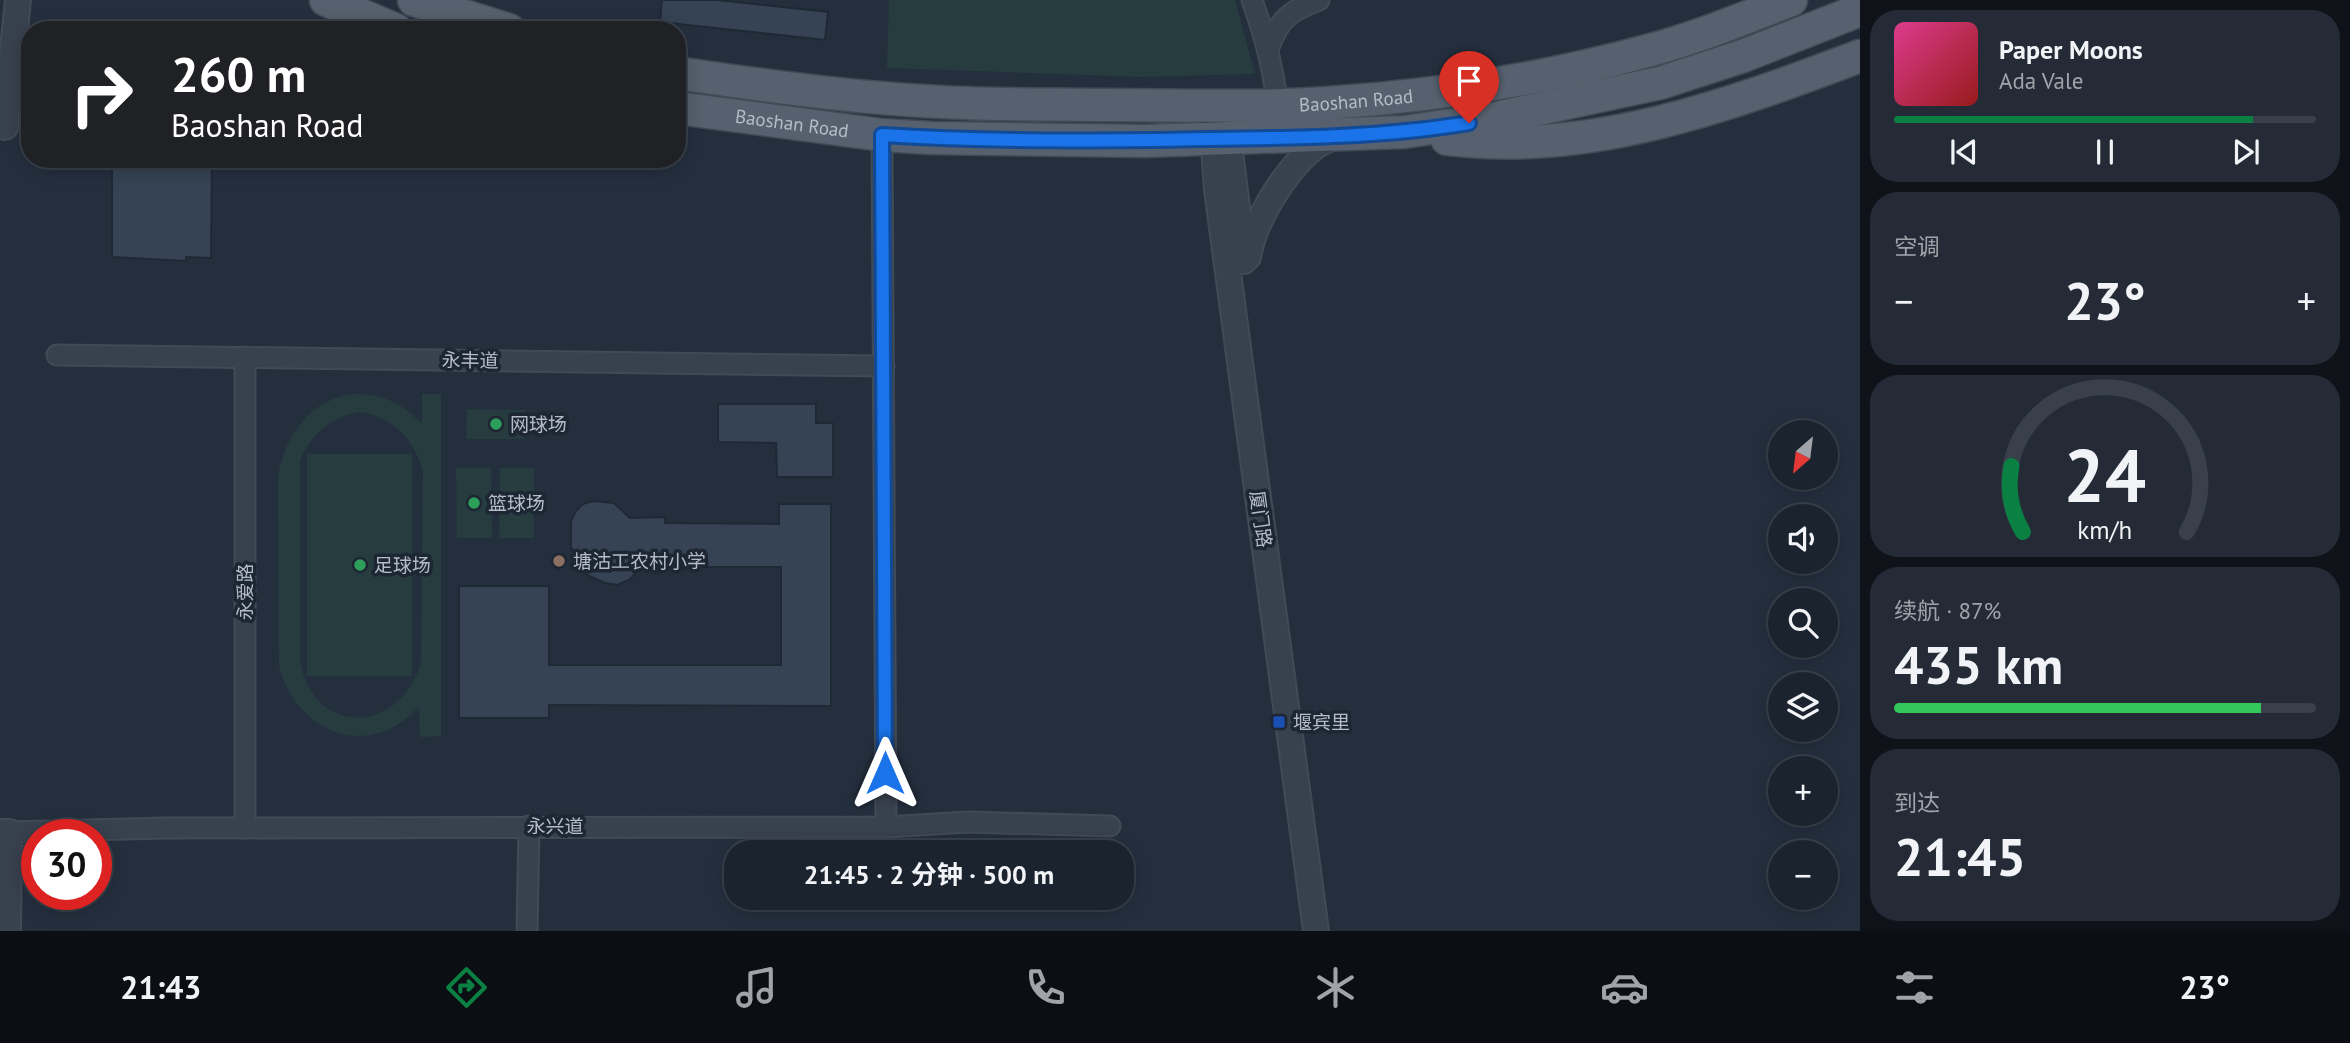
<!DOCTYPE html>
<html lang="zh">
<head>
<meta charset="utf-8">
<style>
  body { margin:0; font-family:"PT Sans","Noto Sans SC",sans-serif; background:#242b36; color:#f1f3f6; height:100vh; display:flex; flex-direction:column; font-size:26px; white-space:nowrap }
  * { box-sizing:border-box; margin:0 }
  p { font-size:23px; color:#a0a4aa }
  .icon { flex:none; width:38px; height:38px; fill:none; stroke:currentColor; stroke-width:2; stroke-linecap:round; stroke-linejoin:round }
  .map { position:relative; flex:1; overflow:hidden }
  .drawer { display:flex; flex-direction:column; gap:10px; padding:10px; background:#0f1319; width:490px }
  .drawer>* { flex:none }
  .guide { position:absolute; left:21px; top:21px; width:665px; height:147px; border-radius:28px; box-shadow:0 4px 18px #0003,0 0 0 2px #39404a; background:#202124; color:#fff; overflow:hidden }
  .needle { width:46px; rotate:208deg }
  .buttons { position:absolute; left:1768px; top:420px; display:grid; gap:14px }
  .buttons a { display:grid; place-items:center; width:70px; height:70px; border-radius:50%; background:#1b232e; box-shadow:0 4px 18px #0003,0 0 0 2px #39404a; font-size:35px }
  .speed { position:absolute; left:21px; top:819px; display:flex; gap:14px; font-size:35px; font-weight:700; text-align:center }
  .speed>* { display:grid; place-content:center; width:91px; height:91px; border-radius:50%; background:#1b232e; box-shadow:0 4px 18px #0003,0 0 0 2px #39404a; line-height:1 }
  .speed .limit { border:10px solid #d22; background:#fff; color:#111 }
  .pin { position:absolute; display:grid; place-items:center; width:60px; height:60px; color:#fff; margin:-72px -30px; border-radius:50% 50% 50% 0; rotate:-45deg; box-shadow:0 0 7px #0007 }
  .pin .icon { rotate:45deg }
  .me { position:absolute; width:77px; margin:-38px; rotate:0deg; stroke-linejoin:round; filter:drop-shadow(0 0 5px #0008) }
  .turn { display:flex; align-items:center; gap:24px; height:147px; padding:0 35px; font-size:32px }
  .turn .icon { width:91px; height:91px; stroke-width:2.5 }
  .turn b { display:block; font-size:49px; line-height:60px }
  .big { font-size:52px; font-weight:700; line-height:1.1 }
  .drawer .card { flex:1; display:flex; flex-direction:column; justify-content:center; gap:10px; min-width:0; padding:0 24px; border-radius:28px; background:#242b36 }
  .drawer .dial { align-items:center; gap:0 }
  .dial svg { height:182px; overflow:visible; fill:none; stroke:#39404a; stroke-width:7; stroke-linecap:round; text-anchor:middle }
  .dial text { fill:#f1f3f6; stroke:none }
  .song { display:flex; align-items:center; gap:21px }
  .cover { width:84px; height:84px; border-radius:10px; background:linear-gradient(135deg,hsl(330 70% 55%),hsl(0 70% 35%)) }
  .played { height:7px; border-radius:4px; background:linear-gradient(90deg,#0b8043 85%,#39404a 85%) }
  .keys { display:flex; justify-content:space-around; direction:ltr }
  .heat { display:flex; justify-content:space-between; align-items:center; font-size:38px; direction:ltr }
  .charge { height:10px; border-radius:5px; background:linear-gradient(90deg,#34c759 87%,#39404a 0) }
  .trip { position:absolute; left:724px; top:840px; width:410px; height:70px; border-radius:28px; background:#1b232e; box-shadow:0 4px 18px #0003,0 0 0 2px #39404a; font-weight:700; line-height:70px; text-align:center }
  .menu { display:flex; height:112px; justify-content:space-around; align-items:center; background:#0b0e12; color:#a0a4aa }
  .menu .icon { width:49px; height:49px }
  .menu .active { color:#0b8043 }
  .menu b { font-size:32px; color:#f1f3f6 }
  main { display:flex; flex:1; min-height:0 }
  .map>svg:first-child { display:block }
  .green { fill:#263c3f; fill-rule:evenodd }
  .building { fill:#364354; stroke:#1f2835; stroke-width:2 }
  .lines { fill:none; stroke-linecap:round; stroke-linejoin:round }
  .minor-casing { stroke:#414a57; stroke-width:23 }
  .tertiary-casing { stroke:#414a57; stroke-width:28 }
  .primary-casing { stroke:#414a57; stroke-width:35 }
  .minor { stroke:#38414e; stroke-width:19 }
  .tertiary { stroke:#38414e; stroke-width:24 }
  .primary { stroke:#56606e; stroke-width:32 }
  .route-casing { stroke:#114b97; stroke-width:18 }
  .route { stroke:#1a73e8; stroke-width:12 }
  .leisure-dot { fill:#2e9e5b; stroke:#1d2633; stroke-width:2.5 }
  .education-dot { fill:#8d6e63; stroke:#1d2633; stroke-width:2.5 }
  .transit-dot { fill:#1a4fb4; stroke:#1d2633; stroke-width:2.5 }
  .labels { text-anchor:middle; stroke-width:7; stroke-linejoin:round; paint-order:stroke }
  .street-label { font-size:19px; fill:#b4bcc9; stroke:#1d2633 }
  .poi-label { font-size:19px; fill:#b4bcc9; stroke:#1d2633; text-anchor:start }
</style>
</head>
<body>
<main>
<div class="map">
<svg width="1860" height="931" viewBox="0 0 1860 931">
  <rect width="100%" height="100%" fill="#242f3e"/>
  <g class="green">
    <polygon points="889,0 1235,0 1255,74 1142,77 887,68"/>
    <path d="M422,394h19v342l-21,1 -1,-30c-12,11 -24,22 -40,26 -47,14 -91,-24 -100,-68l-1,-186c7,-56 54,-103 113,-78 12,5 21,14 31,22zM359,412c34,4 56,28 64,60l-2,190c-19,72 -108,76 -121,-1v-200c11,-27 31,-44 59,-49z"/>
    <polygon points="467,409 525,410 525,439 466,439"/>
    <rect x="307" y="454" width="105" height="222"/>
    <polygon points="456,468 491,468 492,538 457,538"/>
    <polygon points="500,468 534,468 534,538 499,538"/>
  </g>
  <g class="building">
    <polygon points="662,0 717,0 828,12 825,40 660,22"/>
    <polygon points="194,159 212,159 211,258 186,257 186,261 112,257 112,166 194,169"/>
    <polygon points="718,404 816,404 816,423 833,423 833,477 777,477 776,443 718,442"/>
    <polygon points="593,501 614,503 630,518 665,517 665,523 779,524 779,504 831,504 831,706 549,705 549,718 459,718 459,586 549,586 549,665 781,665 781,567 638,567 635,574 629,580 617,585 605,583 587,575 571,547 571,521 576,511 583,504"/>
  </g>
  <g class="lines">
    <g class="minor-casing">
      <g id="minor">
        <path d="M1252,0c14,40 23,73 26,115"/>
        <path d="M1269,47c11,-29 21,-36 50,-47"/>
        <polyline points="882,135 886,827"/>
        <polyline points="57,355 884,366"/>
        <polyline points="245,828 245,357"/>
        <polyline points="9,832 165,828 886,827 968,822 1110,826"/>
        <polyline points="527,931 529,826"/>
      </g>
    </g>
    <g class="tertiary-casing">
      <g id="tertiary">
        <polyline points="1212,121 1217,190 1316,931"/>
        <polyline points="5,127 18,0"/>
        <polyline points="1229,144 1244,261"/>
        <path d="M1248,257c6,-36 36,-85 65,-109 7,-6 16,-9 25,-12"/>
        <polyline points="0,832 9,832 8,931"/>
      </g>
    </g>
    <g class="primary-casing">
      <g id="primary">
        <polyline points="326,0 396,30"/>
        <polyline points="414,0 509,30"/>
        <path id="s1" d="M677,73c95,14 192,27 288,30 47,2 95,1 142,2 74,0 147,3 221,-2 107,-7 216,-24 319,-52 50,-13 97,-33 144,-51"/>
        <path id="s2" d="M677,108l205,27 50,3 213,3 259,-9 88,-13 168,-36 83,-27 117,-46"/>
        <path d="M1447,139c142,18 283,-34 413,-83"/>
      </g>
    </g>
    <use href="#minor" class="minor"/>
    <use href="#tertiary" class="tertiary"/>
    <use href="#primary" class="primary"/>
  </g>
  <g class="lines">
    <g class="route-casing">
      <path id="route" d="M885,773l-3,-638c109,7 219,6 328,4 87,-1 174,-2 259,-16"/>
    </g>
    <use href="#route" class="route"/>
  </g>
  <g class="leisure-dot">
    <circle cx="496" cy="424" r="7"/>
    <circle cx="474" cy="503" r="7"/>
    <circle cx="360" cy="565" r="7"/>
  </g>
  <circle class="education-dot" cx="559" cy="561" r="7"/>
  <rect class="transit-dot" x="1272" y="715" width="14" height="14" rx="3.5"/>
  <g class="labels">
    <g class="street-label">
      <text dy="7" stroke="none"><textPath href="#s1" startOffset="681">Baoshan Road</textPath></text>
      <text dy="7" stroke="none"><textPath href="#s2" startOffset="116">Baoshan Road</textPath></text>
      <text transform="translate(470 360) rotate(1)" y="7">永丰道</text>
      <text transform="translate(1261 519) rotate(82)" y="7">厦门路</text>
      <text transform="translate(245 592) rotate(-90)" y="7">永爱路</text>
      <text x="555" y="833">永兴道</text>
    </g>
    <g class="poi-label">
      <text x="510" y="431">网球场</text>
      <text x="488" y="510">篮球场</text>
      <text x="573" y="568">塘沽工农村小学</text>
      <text x="374" y="572">足球场</text>
      <text x="1293" y="729">堰宾里</text>
    </g>
  </g>
</svg>
<div class="buttons">
<a><svg class="needle" viewBox="-14 -14 28 28"><path d="M0-13l5 13h-10z" fill="#e53935"/><path d="M0 13l5-13h-10z" fill="#a0a4aa"/></svg></a>
<a><svg class="icon" aria-label="sound" viewBox="0 0 24 24"><path d="M4 9h4l5-4v14l-5-4H4zM17 9q2 3 0 6"/></svg></a>
<a><svg class="icon" aria-label="search" viewBox="0 0 24 24"><circle cx="10" cy="10" r="6"/><path d="M15 15l6 6"/></svg></a>
<a><svg class="icon" aria-label="layers" viewBox="0 0 24 24"><path d="M12 4l9 5-9 5-9-5zM3 14l9 5 9-5"/></svg></a>
<a>+</a>
<a>−</a>
</div>
<div class="speed"><div class="limit">30</div></div>
<div class="pin" style="left:1469px;top:123px;background:#d93025"><svg class="icon" aria-label="arrive" viewBox="0 0 24 24"><path d="M6 21V4h12l-3 4 3 4H6"/></svg></div>
<svg class="me" style="left:885px;top:773px" viewBox="-20 -20 40 40"><path d="M0-17L14 15 0 8-14 15z" fill="#1a73e8" stroke="#fff" stroke-width="4"/></svg>
<div class="trip">21:45 · 2 分钟 · 500 m</div>
<div class="guide">
<div class="turn"><svg class="icon" aria-label="right" viewBox="0 0 24 24"><path d="M7 20v-9h11M14 6l5 5-5 5"/></svg><div><b>260 m</b>Baoshan Road</div></div>
</div>
</div>
<section class="drawer">
<div class="card">
<div class="song"><i class="cover"></i><div><b>Paper Moons</b><p>Ada Vale</p></div></div>
<div class="played"></div>
<div class="keys"><svg class="icon" aria-label="previous" viewBox="0 0 24 24"><path d="M18 5L8 12l10 7zM5 5v14"/></svg><svg class="icon" aria-label="pause" viewBox="0 0 24 24"><path d="M8 5v14M16 5v14"/></svg><svg class="icon" aria-label="next" viewBox="0 0 24 24"><path d="M6 5l10 7-10 7zM19 5v14"/></svg></div>
</div>
<div class="card"><p>空调</p>
<div class="heat"><a>−</a><b class="big">23°</b><a>+</a></div>
</div>
<div class="card dial"><svg viewBox="0 0 100 80">
<path d="M14 69A42 42 0 1 1 86 69"/>
<path d="M14 69A42 42 0 0 1 9 40" stroke="#0b8043"/>
<text x="50" y="56" font-size="32" font-weight="700">24</text>
<text x="50" y="72" font-size="11">km/h</text>
</svg></div>
<div class="card"><p>续航 · 87%</p><b class="big">435 km</b><div class="charge"></div></div>
<div class="card"><p>到达</p><b class="big">21:45</b></div>
</section>
</main>
<nav class="menu">
<b>21:43</b>
<svg class="icon active" aria-label="directions" viewBox="0 0 24 24"><path d="M12 3l9 9-9 9-9-9zM9 14v-3h6M13 9l2 2-2 2"/></svg>
<svg class="icon" aria-label="music" viewBox="0 0 24 24"><path d="M9 18V5l10-2v13"/><circle cx="6" cy="18" r="3"/><circle cx="16" cy="16" r="3"/></svg>
<svg class="icon" aria-label="phone" viewBox="0 0 24 24"><path d="M5 4h4l2 5-3 2q2 4 5 5l2-3 5 2v4C11 20 4 13 5 4z"/></svg>
<svg class="icon" aria-label="climate" viewBox="0 0 24 24"><path d="M12 3v18M4 7l16 10M4 17L20 7"/></svg>
<svg class="icon" aria-label="car" viewBox="0 0 24 24"><path d="M5 17H2v-5l4-1 3-4h7l3 4 3 1v5h-3M9 17h6M6 11h13"/><circle cx="7" cy="17" r="2"/><circle cx="17" cy="17" r="2"/></svg>
<svg class="icon" aria-label="filters" viewBox="0 0 24 24"><path d="M4 7h16M4 17h16"/><circle cx="9" cy="7" r="2"/><circle cx="15" cy="17" r="2"/></svg>
<b>23°</b>
</nav>
</body>
</html>
